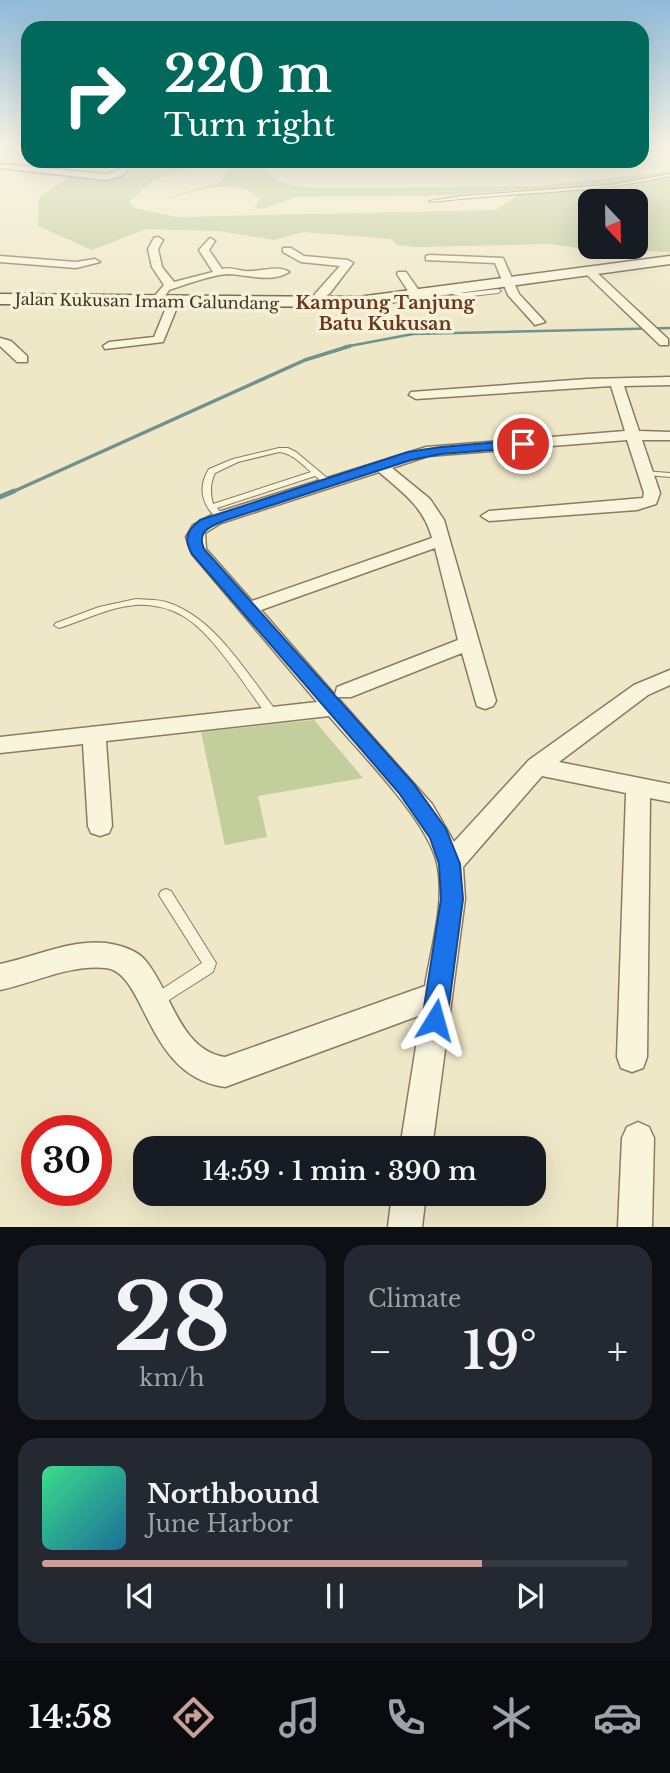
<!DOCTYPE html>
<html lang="en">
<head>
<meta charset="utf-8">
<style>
  body { margin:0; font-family:"Libre Baskerville",serif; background:#242831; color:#f1f3f6; height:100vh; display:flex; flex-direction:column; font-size:26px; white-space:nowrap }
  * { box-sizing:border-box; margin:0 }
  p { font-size:23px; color:#9ea1a6 }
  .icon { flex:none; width:38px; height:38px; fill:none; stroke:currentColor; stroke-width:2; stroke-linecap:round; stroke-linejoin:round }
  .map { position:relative; height:1227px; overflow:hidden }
  .details { display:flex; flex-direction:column; gap:18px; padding:18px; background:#0d0f14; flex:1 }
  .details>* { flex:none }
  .top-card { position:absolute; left:21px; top:21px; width:628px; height:147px; border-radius:21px; box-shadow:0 7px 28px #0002; background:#00695c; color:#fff; overflow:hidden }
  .needle { width:46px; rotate:158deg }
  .fabs { position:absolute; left:578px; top:189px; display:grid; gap:14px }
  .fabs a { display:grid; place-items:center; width:70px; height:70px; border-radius:14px; background:#171b24; box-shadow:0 7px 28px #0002; font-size:35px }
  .speed { position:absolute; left:21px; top:1115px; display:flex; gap:14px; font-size:35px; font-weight:700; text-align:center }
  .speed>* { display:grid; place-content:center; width:91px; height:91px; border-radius:50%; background:#171b24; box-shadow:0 7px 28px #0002; line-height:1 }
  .speed .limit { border:10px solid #d22; background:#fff; color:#111 }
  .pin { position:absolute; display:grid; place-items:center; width:60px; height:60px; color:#fff; margin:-30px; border:4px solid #fff; border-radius:50%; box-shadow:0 2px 7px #0007 }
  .me { position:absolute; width:77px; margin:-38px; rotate:8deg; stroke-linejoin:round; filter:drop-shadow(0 0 5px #0008) }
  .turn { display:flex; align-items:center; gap:24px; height:147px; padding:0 28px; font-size:32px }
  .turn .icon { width:91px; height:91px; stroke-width:2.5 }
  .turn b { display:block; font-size:49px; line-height:60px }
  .big { font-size:52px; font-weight:600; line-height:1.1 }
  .details .card { flex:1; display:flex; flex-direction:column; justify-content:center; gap:10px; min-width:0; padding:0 24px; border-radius:21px; background:#242831 }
  .details .dial { align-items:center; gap:0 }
  .dial b { font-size:91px; line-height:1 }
  .song { display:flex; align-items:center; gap:21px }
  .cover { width:84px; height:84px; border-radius:10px; background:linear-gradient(135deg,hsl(150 70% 55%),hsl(200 70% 35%)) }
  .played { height:7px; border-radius:4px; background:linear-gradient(90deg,#ca9f9b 75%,#363941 75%) }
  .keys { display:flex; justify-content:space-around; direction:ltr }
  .heat { display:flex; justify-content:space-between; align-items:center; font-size:38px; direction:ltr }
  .details .tiles { flex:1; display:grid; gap:18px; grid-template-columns:1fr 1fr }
  .card:last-child { grid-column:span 2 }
  .trip { position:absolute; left:133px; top:1136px; width:413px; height:70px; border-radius:21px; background:#171b24; box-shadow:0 7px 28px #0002; font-weight:600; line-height:70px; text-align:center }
  .tab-bar { display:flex; height:112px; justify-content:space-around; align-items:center; background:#090b0e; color:#9ea1a6 }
  .tab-bar .icon { width:49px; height:49px }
  .tab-bar .current { color:#ca9f9b }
  .tab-bar b { font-size:32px; color:#f1f3f6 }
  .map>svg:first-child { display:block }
  .green { fill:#c2ce9c; fill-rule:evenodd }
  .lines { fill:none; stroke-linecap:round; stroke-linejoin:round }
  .stream-far2 { stroke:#6f928e; stroke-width:2.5 }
  .stream-far1 { stroke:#6f928e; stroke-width:3.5 }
  .stream { stroke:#6f928e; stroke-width:5 }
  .lane-casing { stroke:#8c7b5d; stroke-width:2 }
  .street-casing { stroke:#8c7b5d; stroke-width:3 }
  .secondary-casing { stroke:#6e5c40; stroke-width:3 }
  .lane { fill:#f9f4dc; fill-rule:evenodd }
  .street { fill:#f9f4dc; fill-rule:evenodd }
  .secondary { fill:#f9f4dc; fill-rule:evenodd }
  .route { fill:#1a73e8; stroke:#114b97; stroke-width:2 }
  .labels { text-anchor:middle; stroke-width:7; stroke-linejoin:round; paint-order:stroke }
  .far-street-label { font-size:16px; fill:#3c3120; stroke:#f6f1d8 }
  .far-neighbourhood-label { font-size:18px; font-weight:bold; fill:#69371f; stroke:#f6f1d8 }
</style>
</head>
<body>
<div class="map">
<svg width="670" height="1227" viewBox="0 0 670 1227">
  <rect width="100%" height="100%" fill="#efe8c8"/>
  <g class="green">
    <path d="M151,161h61l-58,18 -25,23 5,6 43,9 319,-7 29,-20 -101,6 -127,1 -35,12 -8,-1 6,-9c-25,-25 -68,-6 -97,0l57,-17 16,-21h34l-6,9c15,14 27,16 47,18l225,-2 134,-14v80l-45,-2 -20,2 -55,-8 -132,3 -21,-2 -6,-6 -88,-7 -29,8 -55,-9 -73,-2 -54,21 -54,-24 1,-29 31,-20h53l22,-15zM590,201h45v46h-45z"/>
    <polygon points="314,720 363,778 258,796 267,837 225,845 201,732"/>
  </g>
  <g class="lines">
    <polyline class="stream-far2" points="344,347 413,334 670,328"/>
    <polyline class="stream-far1" points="10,493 305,360 350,346"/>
    <polyline class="stream" points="0,497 14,491"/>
    <g class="lane-casing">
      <g id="lane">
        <polygon points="15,148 14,150 0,151 0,149"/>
        <path d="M670,174v2c-79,18 -159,16 -239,26l-2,-1 32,-5 150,-11z"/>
        <polygon points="447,289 463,293 498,289 501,291 498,293 463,297 445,292 445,290"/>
        <path d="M279,448h9l8,4 36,30 -1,2h-6l-10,-8 -98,32 8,9 -4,3c-19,-11 -24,-33 -12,-51l24,-10zM279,452c13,1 23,12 32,20l-98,32c-3,-11 -3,-21 2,-31l23,-11z"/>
        <polygon points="643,471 670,473 670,477 646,475 643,475"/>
        <path d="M136,599c11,1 23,0 33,4 47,16 78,71 108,109l1,3 -1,3h-8c-22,-29 -56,-85 -86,-102 -14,-8 -31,-12 -47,-11 -27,2 -51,15 -77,23l-5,-3 2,-2 43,-16z"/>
        <polygon points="166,889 171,891 216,963 213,972 155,1009 150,1007 148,1002 150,997 202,963 159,895 161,891"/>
      </g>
    </g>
    <g class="street-casing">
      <g id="street">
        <polygon points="130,161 139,161 121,176 106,180 0,168 0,164 106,174 115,172"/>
        <path d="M158,237l5,3 -5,9 4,18 12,15 39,-10 -14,-22 11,-12 5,3 -6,9 13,19c8,-2 14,1 23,2 13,2 33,-7 44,1 -16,11 -41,3 -60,2 -15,0 -45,11 -60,16l-7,11h-8l-2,-2 12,-14 -12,-18 -4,-18 6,-11z"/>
        <polygon points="283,248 291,248 304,256 348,260 353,263 330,293 312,307 306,304 340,266 301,262 283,252"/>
        <polygon points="430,255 503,258 519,294 545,322 535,325 508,295 495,263 426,260 426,256"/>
        <polygon points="0,256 76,262 95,259 100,262 76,268 0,262"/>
        <polygon points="585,269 593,269 668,339 668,345 660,345 585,273"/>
        <polygon points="398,272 406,272 422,295 420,297 412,297 397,274"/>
        <polygon points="170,298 180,300 163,342 105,349 103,346 109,342 154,337"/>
        <polygon points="0,338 11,341 27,356 27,362 17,362 0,346"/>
        <path d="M670,377v8l-46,1 15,45 31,1v8h-28l18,53 -4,11 -19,6 -148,11 -8,-5 8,-5 154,-13 1,-5 -17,-53 -199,16 -36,12 38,31 14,21 52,181 -3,5 -8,3 -8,-3 -15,-53 -111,44h-14l95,107 22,38 75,-82 105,-75 36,-15v15l-22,10 -89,67 111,22v18l-20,-4 -3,259 -4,11 -11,4 -11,-4 -4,-11 9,-264 -84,-17 -79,91 2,32 -33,249h-32l21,-133 -196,72c-80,-11 -78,-114 -119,-119 -36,-4 -72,15 -106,22v-26c34,-7 71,-25 106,-21 13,2 31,7 39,17 26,30 34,90 80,97l200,-71c6,-38 21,-85 12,-123 -10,-44 -78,-111 -108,-147l-223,25 6,85 -3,7 -9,3 -9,-3 -3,-7 -5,-82 -83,9v-16l317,-35 -125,-148 -6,-17 7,-12 22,-12 211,-66 199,-16 -14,-45 -195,13 -7,-4 2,-3 176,-13zM379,472c23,20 45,35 53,66l-180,63 -46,-52 -1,-16 16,-10zM435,548l23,92 -121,47 -2,8 -74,-85z"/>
        <polygon points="638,1122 649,1127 654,1138 652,1227 618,1227 622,1138 627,1127"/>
        <polygon points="392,1194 426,1194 422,1227 388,1227"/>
      </g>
    </g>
    <g class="secondary-casing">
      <polygon id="secondary" points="670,256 670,264 358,307 0,304 0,294 358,297"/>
    </g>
    <use href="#lane" class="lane"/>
    <use href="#street" class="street"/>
    <use href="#secondary" class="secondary"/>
  </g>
  <linearGradient id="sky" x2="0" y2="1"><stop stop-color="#8fbad8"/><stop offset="0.46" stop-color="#f8f5e6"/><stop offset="1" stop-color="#f8f5e6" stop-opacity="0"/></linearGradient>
  <rect width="670" height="318" fill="url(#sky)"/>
  <path class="route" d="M523,440l6,4 -1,3 -87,7 -30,6 -185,60c-15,6 -30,11 -22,29l209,234 33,46 14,35 3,35 -16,121 -4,8 -8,4 -9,-4 -4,-8 19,-121 -2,-35 -9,-26 -31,-45 -207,-239c-9,-16 -5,-23 8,-34l208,-68 33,-5z"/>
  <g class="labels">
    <g class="far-street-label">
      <text transform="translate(147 301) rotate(1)" y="6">Jalan Kukusan Imam Galundang</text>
    </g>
    <g class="far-neighbourhood-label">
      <text x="385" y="309">Kampung Tanjung<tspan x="385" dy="21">Batu Kukusan</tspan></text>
    </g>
  </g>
</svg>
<div class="fabs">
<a><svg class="needle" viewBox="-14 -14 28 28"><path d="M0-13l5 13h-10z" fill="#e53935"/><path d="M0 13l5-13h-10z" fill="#9ea1a6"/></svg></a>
</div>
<div class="speed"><div class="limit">30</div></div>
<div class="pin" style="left:523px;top:444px;background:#d93025"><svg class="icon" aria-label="arrive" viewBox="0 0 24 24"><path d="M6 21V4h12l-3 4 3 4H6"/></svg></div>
<svg class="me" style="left:435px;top:1020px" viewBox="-20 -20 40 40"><path d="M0-17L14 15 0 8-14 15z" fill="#1a73e8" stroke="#fff" stroke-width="4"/></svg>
<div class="trip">14:59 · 1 min · 390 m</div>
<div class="top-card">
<div class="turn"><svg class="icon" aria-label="right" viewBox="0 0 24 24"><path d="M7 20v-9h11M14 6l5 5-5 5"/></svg><div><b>220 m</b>Turn right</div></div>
</div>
</div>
<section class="details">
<div class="tiles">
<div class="card dial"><b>28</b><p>km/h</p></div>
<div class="card"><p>Climate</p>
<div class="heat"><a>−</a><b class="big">19°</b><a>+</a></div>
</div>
<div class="card">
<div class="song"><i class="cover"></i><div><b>Northbound</b><p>June Harbor</p></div></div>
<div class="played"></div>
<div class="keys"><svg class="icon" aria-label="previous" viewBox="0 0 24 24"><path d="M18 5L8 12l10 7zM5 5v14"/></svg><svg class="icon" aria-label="pause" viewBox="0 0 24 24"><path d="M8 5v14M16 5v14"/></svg><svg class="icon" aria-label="next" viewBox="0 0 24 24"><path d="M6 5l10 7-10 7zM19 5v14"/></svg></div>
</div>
</div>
</section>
<nav class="tab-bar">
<b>14:58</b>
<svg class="icon current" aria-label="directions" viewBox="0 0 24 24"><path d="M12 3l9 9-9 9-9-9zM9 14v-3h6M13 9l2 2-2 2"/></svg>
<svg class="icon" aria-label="music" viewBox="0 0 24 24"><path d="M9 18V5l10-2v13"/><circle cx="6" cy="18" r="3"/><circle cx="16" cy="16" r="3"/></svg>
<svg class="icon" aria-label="phone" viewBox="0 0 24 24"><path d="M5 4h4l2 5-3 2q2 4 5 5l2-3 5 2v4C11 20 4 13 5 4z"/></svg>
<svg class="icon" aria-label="climate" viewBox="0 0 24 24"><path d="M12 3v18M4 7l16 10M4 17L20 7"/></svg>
<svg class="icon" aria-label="car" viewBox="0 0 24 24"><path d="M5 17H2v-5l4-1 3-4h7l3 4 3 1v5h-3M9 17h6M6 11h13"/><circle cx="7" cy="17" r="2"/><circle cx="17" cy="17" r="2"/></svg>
</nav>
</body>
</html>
